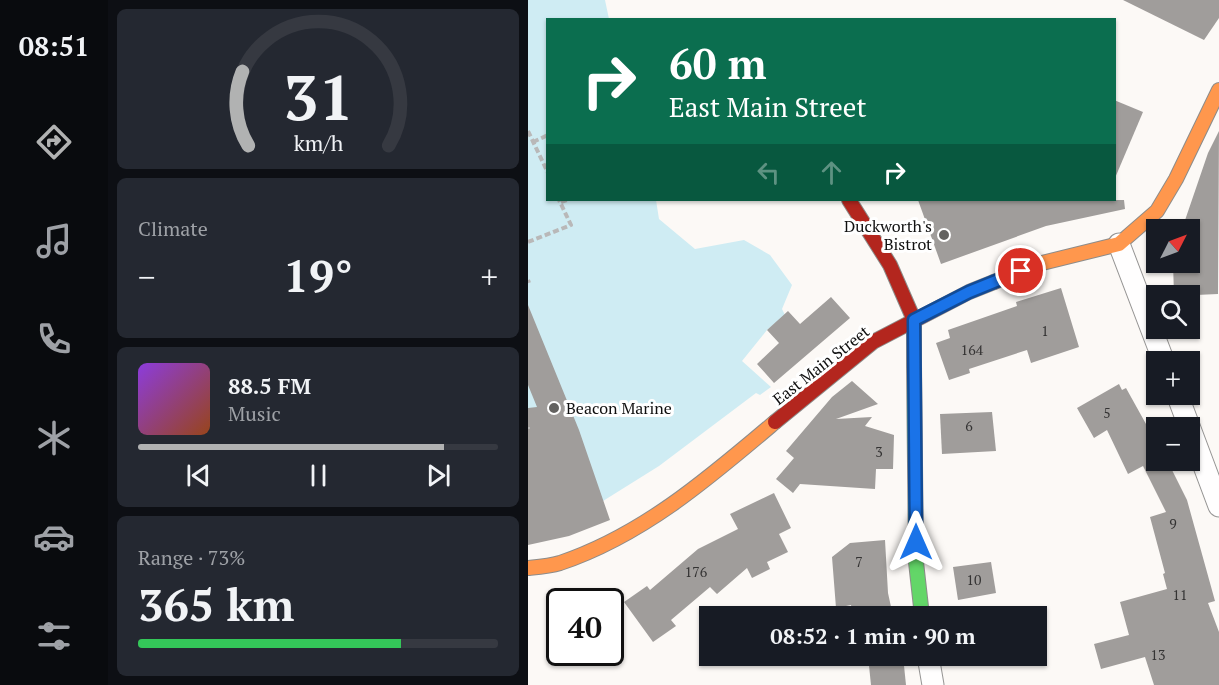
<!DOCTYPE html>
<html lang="en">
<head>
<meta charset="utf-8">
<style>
  body { margin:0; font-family:"PT Serif",serif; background:#242831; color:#f1f3f6; height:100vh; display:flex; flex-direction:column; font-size:22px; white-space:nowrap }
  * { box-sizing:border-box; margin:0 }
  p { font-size:20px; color:#9ea1a6 }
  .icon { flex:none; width:33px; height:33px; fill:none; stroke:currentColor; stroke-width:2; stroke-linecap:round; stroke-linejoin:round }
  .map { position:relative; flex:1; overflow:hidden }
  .sheet { display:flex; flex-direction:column; gap:9px; padding:9px; background:#0d0f14; width:420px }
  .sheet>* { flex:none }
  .guide { position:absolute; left:18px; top:18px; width:570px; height:183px; border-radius:0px; box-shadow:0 2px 4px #0004; background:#0b6e4f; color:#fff; overflow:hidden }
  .needle { width:39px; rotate:48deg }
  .tools { position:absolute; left:618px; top:219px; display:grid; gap:12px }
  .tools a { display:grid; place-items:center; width:54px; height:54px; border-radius:0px; background:#171b24; box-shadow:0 2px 4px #0004; font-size:30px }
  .speed { position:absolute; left:18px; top:588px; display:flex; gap:12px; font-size:30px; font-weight:700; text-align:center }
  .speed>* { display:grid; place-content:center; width:78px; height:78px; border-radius:50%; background:#171b24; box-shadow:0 2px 4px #0004; line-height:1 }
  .speed .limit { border:3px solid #111; border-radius:9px; background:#fff; color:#111 }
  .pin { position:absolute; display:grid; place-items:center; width:51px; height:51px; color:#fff; margin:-26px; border:3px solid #fff; border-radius:50%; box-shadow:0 2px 6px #0007 }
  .me { position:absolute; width:66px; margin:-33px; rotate:0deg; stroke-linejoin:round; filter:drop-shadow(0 0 4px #0008) }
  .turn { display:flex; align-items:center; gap:21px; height:126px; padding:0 24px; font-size:27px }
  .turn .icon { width:78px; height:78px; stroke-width:2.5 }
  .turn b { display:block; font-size:42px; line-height:51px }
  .lanes { display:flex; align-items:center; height:57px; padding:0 24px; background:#0003; justify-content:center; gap:30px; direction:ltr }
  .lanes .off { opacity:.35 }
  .big { font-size:45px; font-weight:800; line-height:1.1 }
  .sheet .tile { flex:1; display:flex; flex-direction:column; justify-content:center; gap:9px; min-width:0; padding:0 21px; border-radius:9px; background:#242831 }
  .sheet .dial { align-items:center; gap:0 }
  .dial svg { height:156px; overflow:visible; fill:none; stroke:#363941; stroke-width:7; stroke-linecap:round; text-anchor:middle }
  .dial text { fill:#f1f3f6; stroke:none }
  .song { display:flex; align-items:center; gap:18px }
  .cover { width:72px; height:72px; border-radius:9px; background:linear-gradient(135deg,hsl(270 70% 55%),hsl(20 70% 35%)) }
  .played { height:6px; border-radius:3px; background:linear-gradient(90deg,#b1b2b2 85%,#363941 85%) }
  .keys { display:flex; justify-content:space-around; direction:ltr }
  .heat { display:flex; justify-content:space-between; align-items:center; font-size:33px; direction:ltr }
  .charge { height:9px; border-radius:4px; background:linear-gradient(90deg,#34c759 73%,#363941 0) }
  .trip { position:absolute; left:171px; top:606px; width:348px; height:60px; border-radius:0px; background:#171b24; box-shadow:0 2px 4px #0004; font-weight:800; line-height:60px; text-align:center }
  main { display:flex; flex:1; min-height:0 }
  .dock { display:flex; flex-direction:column; width:108px; justify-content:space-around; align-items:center; background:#090b0e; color:#9ea1a6 }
  .dock .icon { width:42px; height:42px }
  .dock .current { color:#b1b2b2 }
  .dock b { font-size:27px; color:#f1f3f6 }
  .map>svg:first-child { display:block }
  .water { fill:#cfecf3 }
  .building { fill:#a09d9b }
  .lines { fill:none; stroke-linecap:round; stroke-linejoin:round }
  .street-casing { stroke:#969594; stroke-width:23 }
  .fast-casing { stroke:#8d8c8a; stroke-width:16 }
  .slow-casing { stroke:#8d8c8a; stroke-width:16 }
  .jam-casing { stroke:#8d8c8a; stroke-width:16 }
  .path { stroke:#b9b8b8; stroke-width:4; stroke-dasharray:6 3; stroke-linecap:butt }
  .street { stroke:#fffefe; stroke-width:21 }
  .fast { stroke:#63d668; stroke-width:14 }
  .slow { stroke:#ff974d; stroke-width:14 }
  .jam { stroke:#b3261e; stroke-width:14 }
  .route-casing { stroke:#114b97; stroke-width:15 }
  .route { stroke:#1a73e8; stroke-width:10 }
  .poi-dot { fill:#636260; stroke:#fff; stroke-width:2 }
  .labels { text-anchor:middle; stroke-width:6; stroke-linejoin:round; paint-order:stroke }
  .number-label { font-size:14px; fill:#343333 }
  .poi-label { font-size:16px; fill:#101010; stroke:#fff; text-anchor:end }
  .street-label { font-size:16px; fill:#101010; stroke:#fff }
</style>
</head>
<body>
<main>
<nav class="dock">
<b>08:51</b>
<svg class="icon current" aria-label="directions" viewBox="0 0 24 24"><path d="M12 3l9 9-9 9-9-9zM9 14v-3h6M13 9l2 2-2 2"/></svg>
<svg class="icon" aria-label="music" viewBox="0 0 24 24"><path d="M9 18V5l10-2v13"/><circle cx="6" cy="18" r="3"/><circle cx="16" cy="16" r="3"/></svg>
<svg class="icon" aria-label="phone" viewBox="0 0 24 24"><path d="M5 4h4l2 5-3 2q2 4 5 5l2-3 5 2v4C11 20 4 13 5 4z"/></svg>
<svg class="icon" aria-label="climate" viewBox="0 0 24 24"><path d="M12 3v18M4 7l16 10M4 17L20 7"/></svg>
<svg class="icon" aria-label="car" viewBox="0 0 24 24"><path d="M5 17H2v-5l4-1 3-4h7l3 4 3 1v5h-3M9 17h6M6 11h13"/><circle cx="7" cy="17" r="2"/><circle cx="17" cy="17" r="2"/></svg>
<svg class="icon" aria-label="filters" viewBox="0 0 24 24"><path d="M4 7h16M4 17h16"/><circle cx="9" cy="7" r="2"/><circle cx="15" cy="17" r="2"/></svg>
</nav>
<section class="sheet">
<div class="tile dial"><svg viewBox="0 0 100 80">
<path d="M14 69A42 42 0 1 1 86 69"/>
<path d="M14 69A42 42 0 0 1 11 31" stroke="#b1b2b2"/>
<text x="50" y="56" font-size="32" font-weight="700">31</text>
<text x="50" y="72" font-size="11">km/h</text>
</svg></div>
<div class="tile"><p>Climate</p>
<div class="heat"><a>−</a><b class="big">19°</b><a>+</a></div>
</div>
<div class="tile">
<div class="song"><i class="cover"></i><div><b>88.5 FM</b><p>Music</p></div></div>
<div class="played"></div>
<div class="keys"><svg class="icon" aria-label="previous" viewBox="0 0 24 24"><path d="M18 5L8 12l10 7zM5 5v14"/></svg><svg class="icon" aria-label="pause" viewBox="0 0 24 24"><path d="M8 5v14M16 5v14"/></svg><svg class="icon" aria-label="next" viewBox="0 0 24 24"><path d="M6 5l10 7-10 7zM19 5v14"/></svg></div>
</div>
<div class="tile"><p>Range · 73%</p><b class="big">365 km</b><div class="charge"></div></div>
</section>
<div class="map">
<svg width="691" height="685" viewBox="0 0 691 685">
  <rect width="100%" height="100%" fill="#fcf9f6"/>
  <polygon class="water" points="0,0 77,0 81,19 20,20 20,200 128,200 131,219 167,249 216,240 242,255 264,285 254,309 257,315 239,330 214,361 243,387 232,395 228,393 131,466 75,501 0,513"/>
  <g class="building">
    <polygon points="595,0 691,0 691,18 676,40"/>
    <polygon points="586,100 615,112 587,178 586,178"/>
    <polygon points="691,131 690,294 646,296 645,262 662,262 662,230 652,229 654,229 680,153"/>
    <polygon points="390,200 596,200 597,209 518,226 413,264"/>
    <polygon points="533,288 551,347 503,363 499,350 441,369 442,373 421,380 408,343 422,338 420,330 489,306 488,302"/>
    <polygon points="303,297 322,318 246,383 229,364 251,343 239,330 260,311 272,324"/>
    <polygon points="0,305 51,430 82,520 41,536 0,545 0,408 9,407 0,385"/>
    <polygon points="324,381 350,404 308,419 344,417 337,426 366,435 365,469 348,469 347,489 272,484 265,493 248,479 266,458 258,451 304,397"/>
    <polygon points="591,384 594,390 598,388 628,442 627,460 639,460 659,500 687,601 680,603 691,632 691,685 626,685 617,657 573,669 566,644 601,635 592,602 639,589 635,574 637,573 622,517 638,512 615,466 600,474 579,430 566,438 549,408"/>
    <polygon points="464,412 468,451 414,454 412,414"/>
    <polygon points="246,493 263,528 251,534 260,552 239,562 242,569 224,578 219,568 189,594 182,587 143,620 148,626 125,642 96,602 119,586 122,590 170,549 210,529 202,514"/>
    <polygon points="357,540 360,593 365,616 325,616 323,605 308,608 304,557 322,543"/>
    <polygon points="463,562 468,593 430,600 425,567"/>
    <polygon points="340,656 375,656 378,685 343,685"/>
  </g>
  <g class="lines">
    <g class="street-casing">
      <g id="street">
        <polyline points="591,244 636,362"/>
        <polyline points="649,394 691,506"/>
        <polyline points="400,656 405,685"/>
      </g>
    </g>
    <g class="fast-casing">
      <polyline id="fast" points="386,365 388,562 394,616"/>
    </g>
    <g class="slow-casing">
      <g id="slow">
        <polyline points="466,282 510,264 591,244 629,211 648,179 691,90"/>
        <path d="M0,568c10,-1 22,-2 32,-5 83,-28 149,-85 215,-141"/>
      </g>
    </g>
    <g class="jam-casing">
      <g id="jam">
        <polyline points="321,200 362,265 386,320 386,365"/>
        <polyline points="247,422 345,342 441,292 466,282"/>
      </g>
    </g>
    <g class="path">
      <polyline points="0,131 20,173"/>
      <polyline points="5,142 20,135"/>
      <polyline points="33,202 39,200"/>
      <polyline points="0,242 43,225 31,200"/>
      <polyline points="0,280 1,283"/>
      <polyline points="0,427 0,429"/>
    </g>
    <use href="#street" class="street"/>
    <use href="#fast" class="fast"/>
    <use href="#slow" class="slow"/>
    <use href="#jam" class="jam"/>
  </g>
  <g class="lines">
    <g class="route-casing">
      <polyline id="route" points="388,542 386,320 441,292 493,271"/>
    </g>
    <use href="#route" class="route"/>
  </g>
  <g class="poi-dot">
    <circle cx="416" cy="235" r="6"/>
    <circle cx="26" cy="408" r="6"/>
  </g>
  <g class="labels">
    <g class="number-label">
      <text x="517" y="336">1</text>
      <text x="444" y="355">164</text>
      <text x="579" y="418">5</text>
      <text x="441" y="431">6</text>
      <text x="351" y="457">3</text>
      <text x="645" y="529">9</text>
      <text x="331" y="567">7</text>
      <text x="168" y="577">176</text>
      <text x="446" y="585">10</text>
      <text x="652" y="600">11</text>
      <text x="630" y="660">13</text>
    </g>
    <g class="poi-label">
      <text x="404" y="232">Duckworth's<tspan x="404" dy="18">Bistrot</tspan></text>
      <text x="38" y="414" text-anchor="start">Beacon Marine</text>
    </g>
    <g class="street-label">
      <text transform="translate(293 365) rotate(-38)" y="6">East Main Street</text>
    </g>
  </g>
</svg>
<div class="tools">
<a><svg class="needle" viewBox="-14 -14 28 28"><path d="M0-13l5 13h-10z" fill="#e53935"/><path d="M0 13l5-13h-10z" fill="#9ea1a6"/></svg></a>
<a><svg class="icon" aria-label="search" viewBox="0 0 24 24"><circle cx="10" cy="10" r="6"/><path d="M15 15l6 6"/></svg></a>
<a>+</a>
<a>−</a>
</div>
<div class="speed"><div class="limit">40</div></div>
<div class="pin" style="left:493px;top:271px;background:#d93025"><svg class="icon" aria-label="arrive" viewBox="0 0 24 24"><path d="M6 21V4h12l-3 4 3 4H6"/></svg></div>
<svg class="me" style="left:388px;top:542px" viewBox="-20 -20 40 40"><path d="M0-17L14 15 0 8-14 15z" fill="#1a73e8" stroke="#fff" stroke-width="4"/></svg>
<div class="trip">08:52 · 1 min · 90 m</div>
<div class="guide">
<div class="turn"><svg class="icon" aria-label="right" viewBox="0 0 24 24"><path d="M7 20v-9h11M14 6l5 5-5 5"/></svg><div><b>60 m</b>East Main Street</div></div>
<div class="lanes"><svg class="icon off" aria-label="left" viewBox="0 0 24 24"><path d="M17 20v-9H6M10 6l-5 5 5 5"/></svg><svg class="icon off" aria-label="ahead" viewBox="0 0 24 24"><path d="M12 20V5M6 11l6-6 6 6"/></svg><svg class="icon" aria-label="right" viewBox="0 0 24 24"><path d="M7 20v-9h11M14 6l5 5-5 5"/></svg></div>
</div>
</div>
</main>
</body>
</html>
